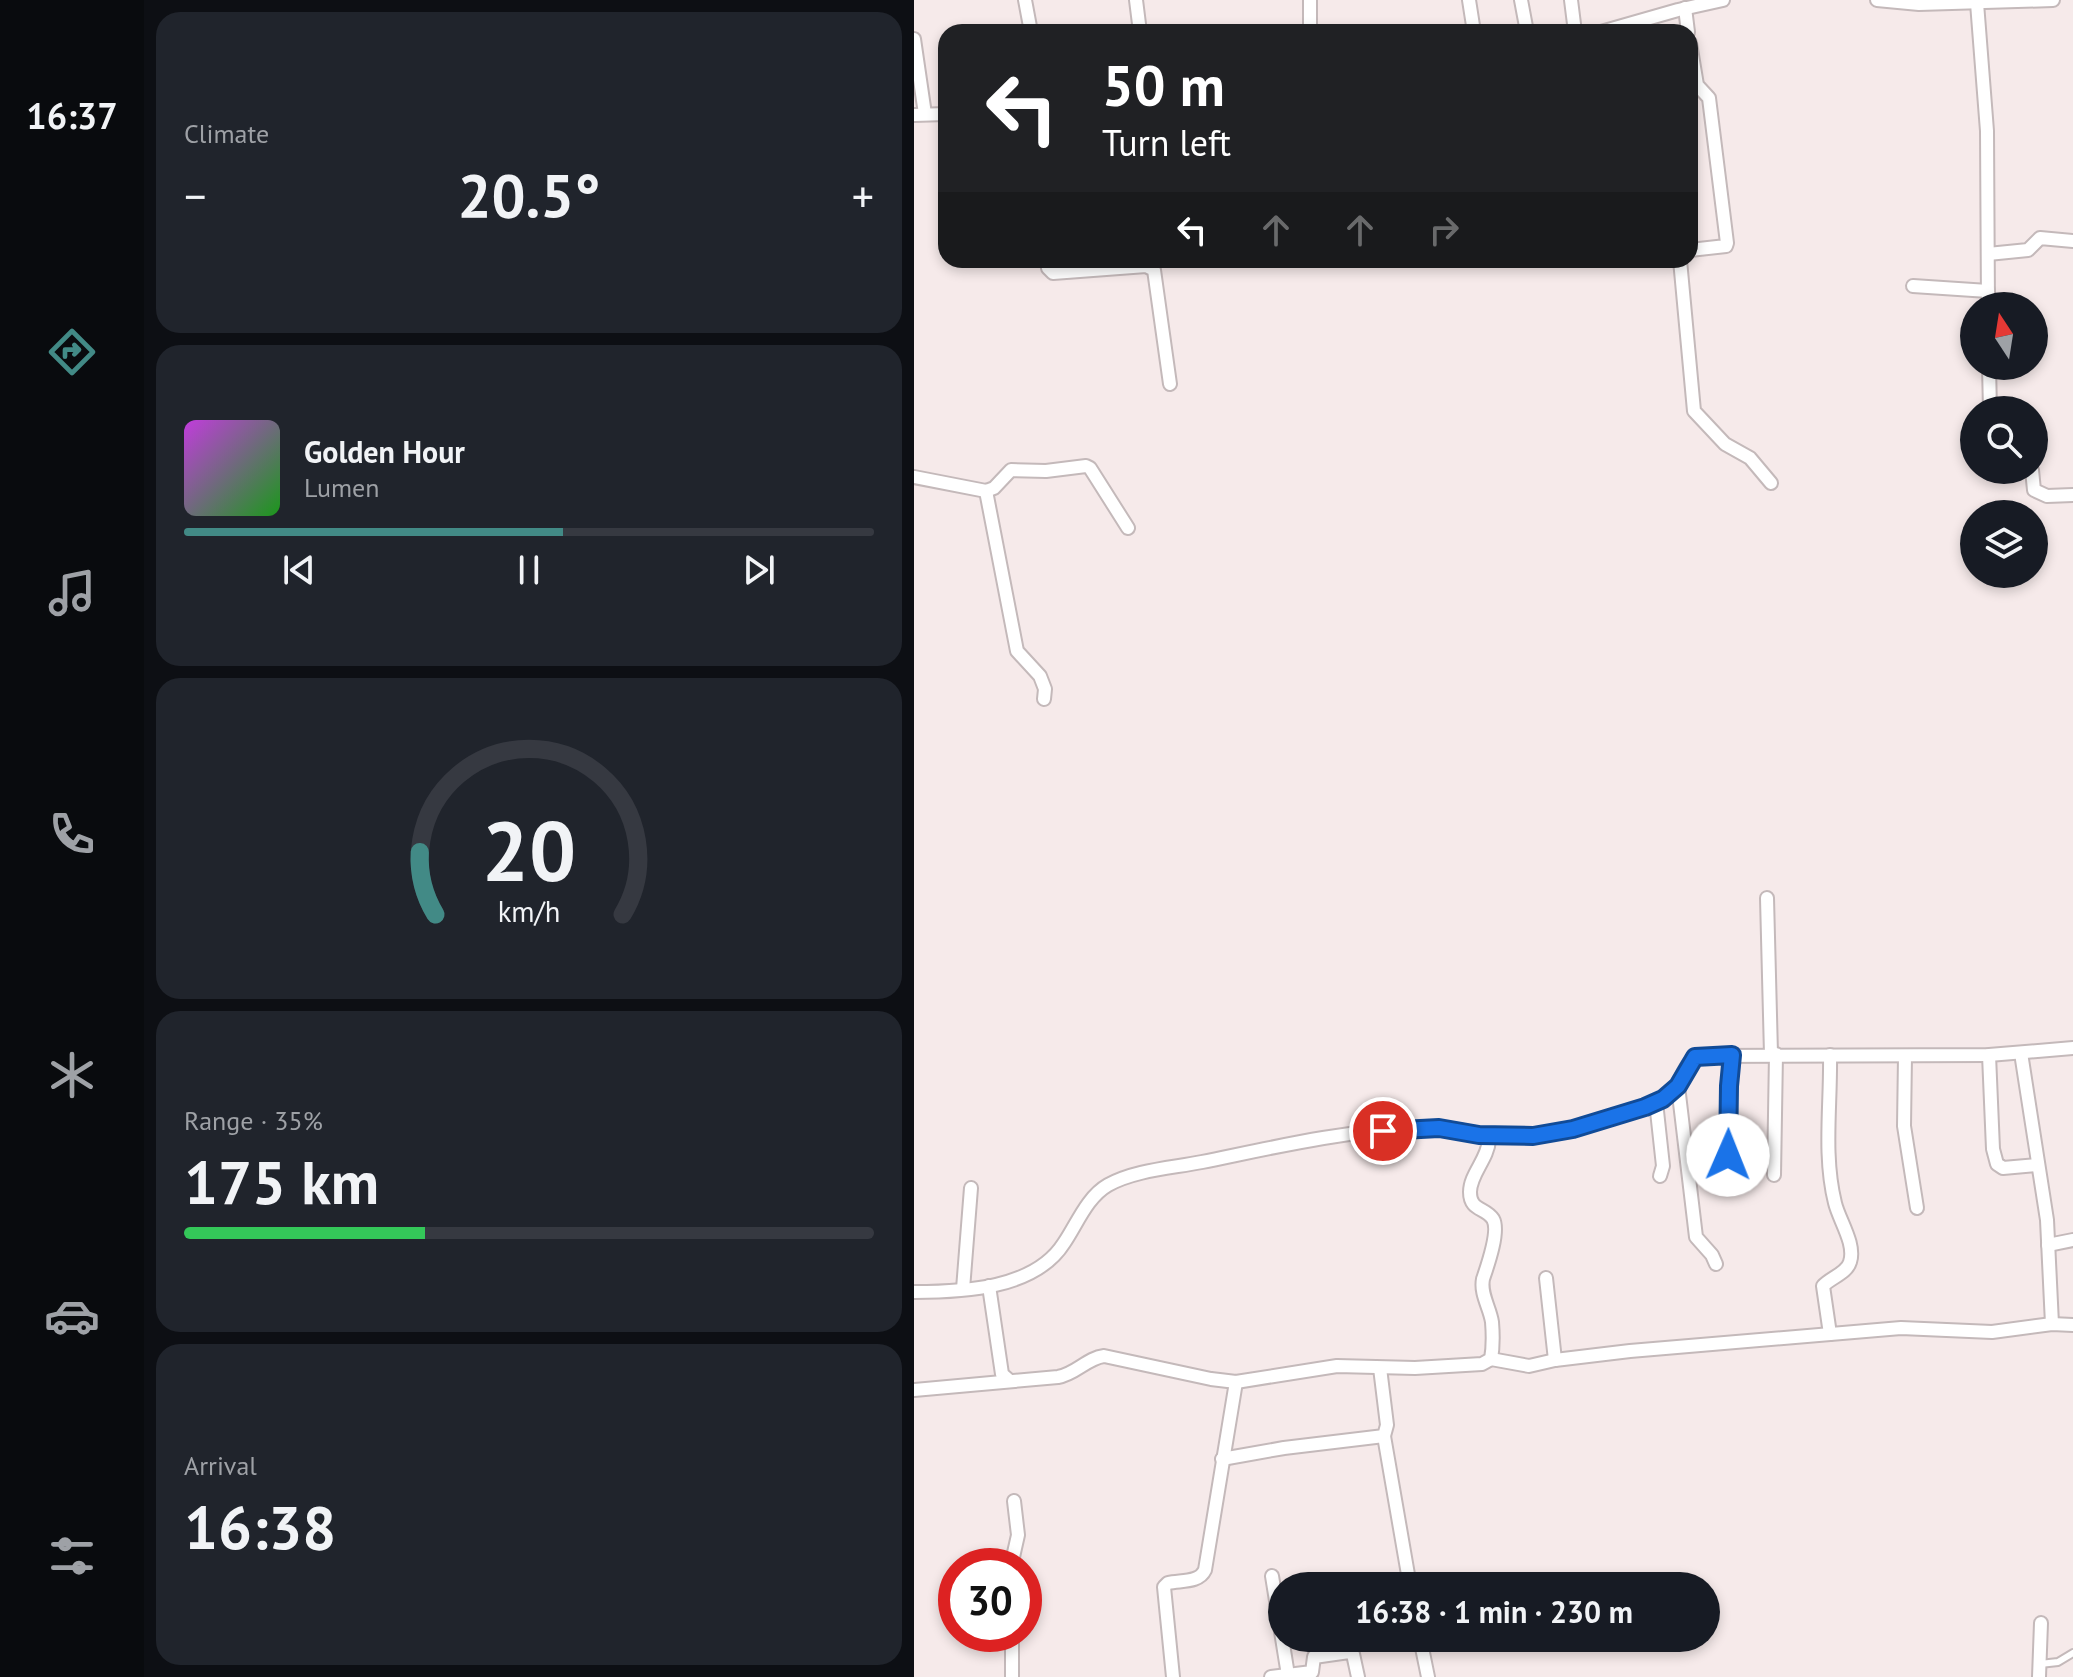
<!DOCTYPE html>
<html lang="en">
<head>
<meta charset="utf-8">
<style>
  body { margin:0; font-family:"PT Sans",sans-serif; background:#20242c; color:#f1f3f6; height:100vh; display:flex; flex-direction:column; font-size:30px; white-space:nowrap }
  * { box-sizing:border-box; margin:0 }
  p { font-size:26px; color:#9ea1a6 }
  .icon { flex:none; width:44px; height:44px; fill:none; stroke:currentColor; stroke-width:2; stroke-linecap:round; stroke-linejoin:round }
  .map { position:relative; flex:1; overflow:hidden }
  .panel { display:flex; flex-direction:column; gap:12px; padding:12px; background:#0d0f14; width:770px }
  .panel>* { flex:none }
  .banner { position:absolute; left:24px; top:24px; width:760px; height:244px; border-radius:24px; box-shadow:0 4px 12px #0003; background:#202124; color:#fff; overflow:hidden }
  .needle { width:52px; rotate:348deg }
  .tools { position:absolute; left:1046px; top:292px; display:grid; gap:16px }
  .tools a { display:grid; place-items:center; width:88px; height:88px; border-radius:50%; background:#171b24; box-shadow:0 4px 12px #0003; font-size:40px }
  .speed { position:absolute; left:24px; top:1548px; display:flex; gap:16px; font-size:40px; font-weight:700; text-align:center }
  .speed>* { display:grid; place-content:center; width:104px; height:104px; border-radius:50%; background:#171b24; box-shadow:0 4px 12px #0003; line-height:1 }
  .speed .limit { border:12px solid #d22; background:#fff; color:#111 }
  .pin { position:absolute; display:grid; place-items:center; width:68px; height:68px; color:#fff; margin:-34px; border:4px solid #fff; border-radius:50%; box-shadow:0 2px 8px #0007 }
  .me { position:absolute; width:88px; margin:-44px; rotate:1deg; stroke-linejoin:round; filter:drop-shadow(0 0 6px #0008) }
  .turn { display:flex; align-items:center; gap:28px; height:168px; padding:0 32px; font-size:36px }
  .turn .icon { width:104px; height:104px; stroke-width:2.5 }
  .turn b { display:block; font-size:56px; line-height:68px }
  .lanes { display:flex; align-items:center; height:76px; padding:0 32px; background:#0003; justify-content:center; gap:40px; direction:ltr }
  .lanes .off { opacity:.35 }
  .big { font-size:60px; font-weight:700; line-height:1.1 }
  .panel .widget { flex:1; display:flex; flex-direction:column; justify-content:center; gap:12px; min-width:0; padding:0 28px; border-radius:24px; background:#20242c }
  .panel .dial { align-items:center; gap:0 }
  .dial svg { height:208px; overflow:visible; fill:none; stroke:#363941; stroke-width:7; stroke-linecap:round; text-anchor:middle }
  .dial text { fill:#f1f3f6; stroke:none }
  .song { display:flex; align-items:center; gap:24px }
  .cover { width:96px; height:96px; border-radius:12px; background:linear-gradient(135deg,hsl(290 70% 55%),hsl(120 70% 35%)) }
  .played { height:8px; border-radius:4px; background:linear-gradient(90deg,#428a86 55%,#363941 55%) }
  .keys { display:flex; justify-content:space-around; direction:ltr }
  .heat { display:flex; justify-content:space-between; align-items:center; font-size:44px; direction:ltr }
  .charge { height:12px; border-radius:6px; background:linear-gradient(90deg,#34c759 35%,#363941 0) }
  .trip { position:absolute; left:354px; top:1572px; width:452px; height:80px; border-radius:40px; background:#171b24; box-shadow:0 4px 12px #0003; font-weight:700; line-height:80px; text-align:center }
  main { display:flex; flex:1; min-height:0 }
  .dock { display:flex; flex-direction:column; width:144px; justify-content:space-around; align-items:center; background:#090b0e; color:#9ea1a6 }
  .dock .icon { width:56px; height:56px }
  .dock .current { color:#428a86 }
  .dock b { font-size:36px; color:#f1f3f6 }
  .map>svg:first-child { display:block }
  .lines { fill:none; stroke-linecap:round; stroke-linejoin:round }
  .lane-casing { stroke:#c4b9ba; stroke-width:10 }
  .street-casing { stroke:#c4b9ba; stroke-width:16 }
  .lane { stroke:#fff; stroke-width:6 }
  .street { stroke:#fff; stroke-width:12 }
  .route-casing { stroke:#114b97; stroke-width:20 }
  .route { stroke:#1a73e8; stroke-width:14 }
</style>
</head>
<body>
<main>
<nav class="dock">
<b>16:37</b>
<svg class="icon current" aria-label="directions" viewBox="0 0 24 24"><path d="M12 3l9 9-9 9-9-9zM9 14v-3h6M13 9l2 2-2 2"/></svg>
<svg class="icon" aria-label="music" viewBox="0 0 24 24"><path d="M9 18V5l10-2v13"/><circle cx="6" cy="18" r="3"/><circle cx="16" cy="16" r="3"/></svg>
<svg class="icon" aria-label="phone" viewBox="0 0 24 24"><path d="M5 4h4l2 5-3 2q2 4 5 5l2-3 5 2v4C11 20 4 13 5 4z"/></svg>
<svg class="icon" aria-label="climate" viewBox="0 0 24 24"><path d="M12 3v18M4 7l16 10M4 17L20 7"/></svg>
<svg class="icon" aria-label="car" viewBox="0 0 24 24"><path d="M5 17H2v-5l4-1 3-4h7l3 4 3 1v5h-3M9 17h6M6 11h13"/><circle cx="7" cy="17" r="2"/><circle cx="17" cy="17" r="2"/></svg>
<svg class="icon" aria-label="filters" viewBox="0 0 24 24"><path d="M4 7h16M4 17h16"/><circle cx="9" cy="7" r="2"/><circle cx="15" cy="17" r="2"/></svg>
</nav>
<section class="panel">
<div class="widget"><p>Climate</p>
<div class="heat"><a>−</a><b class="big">20.5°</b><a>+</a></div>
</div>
<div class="widget">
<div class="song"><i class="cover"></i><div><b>Golden Hour</b><p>Lumen</p></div></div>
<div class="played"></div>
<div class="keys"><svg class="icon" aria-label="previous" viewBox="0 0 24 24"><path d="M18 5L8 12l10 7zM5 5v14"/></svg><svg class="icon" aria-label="pause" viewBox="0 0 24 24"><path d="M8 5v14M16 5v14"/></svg><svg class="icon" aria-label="next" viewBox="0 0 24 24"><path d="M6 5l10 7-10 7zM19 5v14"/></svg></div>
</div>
<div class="widget dial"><svg viewBox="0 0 100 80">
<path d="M14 69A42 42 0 1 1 86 69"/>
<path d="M14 69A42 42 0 0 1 8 45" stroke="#428a86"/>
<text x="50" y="56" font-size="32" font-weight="700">20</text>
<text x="50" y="72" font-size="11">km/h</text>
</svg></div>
<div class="widget"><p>Range · 35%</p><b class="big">175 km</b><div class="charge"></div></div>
<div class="widget"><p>Arrival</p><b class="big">16:38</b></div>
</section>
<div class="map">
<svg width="1159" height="1677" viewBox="0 0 1159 1677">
  <rect width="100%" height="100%" fill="#f6eaea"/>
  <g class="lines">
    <g class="lane-casing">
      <polyline id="lane" points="1126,1664 1144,1662 1159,1653"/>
    </g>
    <g class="street-casing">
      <g id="street">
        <polyline points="111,0 117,32"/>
        <polyline points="222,0 226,32"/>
        <polyline points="555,0 560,32"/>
        <polyline points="607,0 613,32"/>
        <polyline points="657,0 661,32"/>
        <polyline points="963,0 1005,4 1139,0"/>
        <polyline points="1063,3 1073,131 1074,306"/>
        <polyline points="771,8 774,32"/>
        <polyline points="396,32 396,0"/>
        <polyline points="687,32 764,10 809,0"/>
        <polyline points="0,39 11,114"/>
        <polyline points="776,43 783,85 795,98 813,243 812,246 776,250"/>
        <polyline points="0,115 32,114"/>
        <polyline points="1074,254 1114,250 1126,238 1159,241"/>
        <polyline points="133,260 134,268 139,273 232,266 240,270 256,384"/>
        <polyline points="766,260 780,411 811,444 836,458 857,483"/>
        <polyline points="999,286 1074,291"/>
        <polyline points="1075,366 1076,410"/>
        <polyline points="1118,470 1120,490 1133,496 1159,495"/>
        <polyline points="0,477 72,491 80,488 97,470 132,471 172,466 176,468 214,528"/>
        <polyline points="72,491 103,651 126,676 131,689 130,699"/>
        <polyline points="853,898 857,1054"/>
        <polyline points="1107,1053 1133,1220 1138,1324"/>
        <polyline points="1075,1055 1079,1149 1083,1164 1089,1168 1124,1165"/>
        <polyline points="991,1056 990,1126 1003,1208"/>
        <polyline points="764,1086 782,1237 798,1255 802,1264"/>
        <polyline points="742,1102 749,1166 746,1176"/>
        <path d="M568,1135c16,0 34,2 50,1 29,-2 108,-23 133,-38 17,-11 17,-36 34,-42l290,-1 84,-7"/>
        <polyline points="814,1155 815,1086 818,1055"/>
        <polyline points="860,1175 862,1054"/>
        <polyline points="1134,1245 1159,1240"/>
        <polyline points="632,1278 641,1360"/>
        <polyline points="75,1286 88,1374 96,1381"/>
        <polyline points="49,1289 57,1188"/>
        <path d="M0,1292c49,0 121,-3 150,-49 13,-19 23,-46 44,-58 27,-15 64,-17 94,-23 69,-14 140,-31 211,-34 16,-1 66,1 76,12 -1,19 -19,34 -19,52 0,19 15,15 23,27 7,12 -6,48 -10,60 -3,15 7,29 9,43 1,12 1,26 -1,37l-9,5 -67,4 -78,-2 -101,16 -25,-3 -107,-23c-17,2 -28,18 -46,21l-144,13"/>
        <path d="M916,1334l-7,-48c7,-8 24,-13 27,-24 6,-18 -11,-42 -15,-59 -12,-48 -4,-99 -5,-148"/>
        <polyline points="577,1359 615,1366 641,1360 716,1351 987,1328 1078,1332 1138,1324 1159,1325"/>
        <polyline points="470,1436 496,1586"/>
        <polyline points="308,1459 370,1448 470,1436 473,1425 466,1368"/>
        <polyline points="97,1566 104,1535 100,1501"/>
        <polyline points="358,1576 374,1675"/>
        <polyline points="98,1634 98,1677"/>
        <polyline points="506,1638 514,1677"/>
        <path d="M259,1677l-9,-90 4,-4c13,-3 31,0 37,-13l31,-188"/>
        <polyline points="357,1677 398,1672 400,1657 435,1652 439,1654 444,1677"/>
        <polyline points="1125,1677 1127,1623"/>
      </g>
    </g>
    <use href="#lane" class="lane"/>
    <use href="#street" class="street"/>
  </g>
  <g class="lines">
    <g class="route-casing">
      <polyline id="route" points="469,1131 525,1128 565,1135 619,1136 659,1129 731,1107 749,1099 764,1086 781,1057 818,1055 815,1086 814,1155"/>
    </g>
    <use href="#route" class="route"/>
  </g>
</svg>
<div class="tools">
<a><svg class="needle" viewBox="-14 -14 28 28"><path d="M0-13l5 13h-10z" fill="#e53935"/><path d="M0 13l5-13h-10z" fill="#9ea1a6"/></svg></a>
<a><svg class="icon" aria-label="search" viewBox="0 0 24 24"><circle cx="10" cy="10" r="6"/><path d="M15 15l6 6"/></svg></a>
<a><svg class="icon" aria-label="layers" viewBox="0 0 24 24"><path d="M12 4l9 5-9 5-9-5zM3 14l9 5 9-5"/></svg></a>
</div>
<div class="speed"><div class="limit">30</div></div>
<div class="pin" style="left:469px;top:1131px;background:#d93025"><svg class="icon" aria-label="arrive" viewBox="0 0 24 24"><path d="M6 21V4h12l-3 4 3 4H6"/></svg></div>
<svg class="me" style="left:814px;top:1155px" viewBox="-20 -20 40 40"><circle r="19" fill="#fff"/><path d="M0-13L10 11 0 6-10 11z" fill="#1a73e8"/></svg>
<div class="trip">16:38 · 1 min · 230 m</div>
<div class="banner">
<div class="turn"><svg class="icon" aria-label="left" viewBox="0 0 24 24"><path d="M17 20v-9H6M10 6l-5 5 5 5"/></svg><div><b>50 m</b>Turn left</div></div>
<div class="lanes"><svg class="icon" aria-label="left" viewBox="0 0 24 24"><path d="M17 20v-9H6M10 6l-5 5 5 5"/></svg><svg class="icon off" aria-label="ahead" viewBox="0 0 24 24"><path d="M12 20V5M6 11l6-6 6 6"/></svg><svg class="icon off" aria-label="ahead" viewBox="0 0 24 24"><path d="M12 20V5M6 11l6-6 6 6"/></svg><svg class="icon off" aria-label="right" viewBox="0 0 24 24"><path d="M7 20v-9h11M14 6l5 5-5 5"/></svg></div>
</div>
</div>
</main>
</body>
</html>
